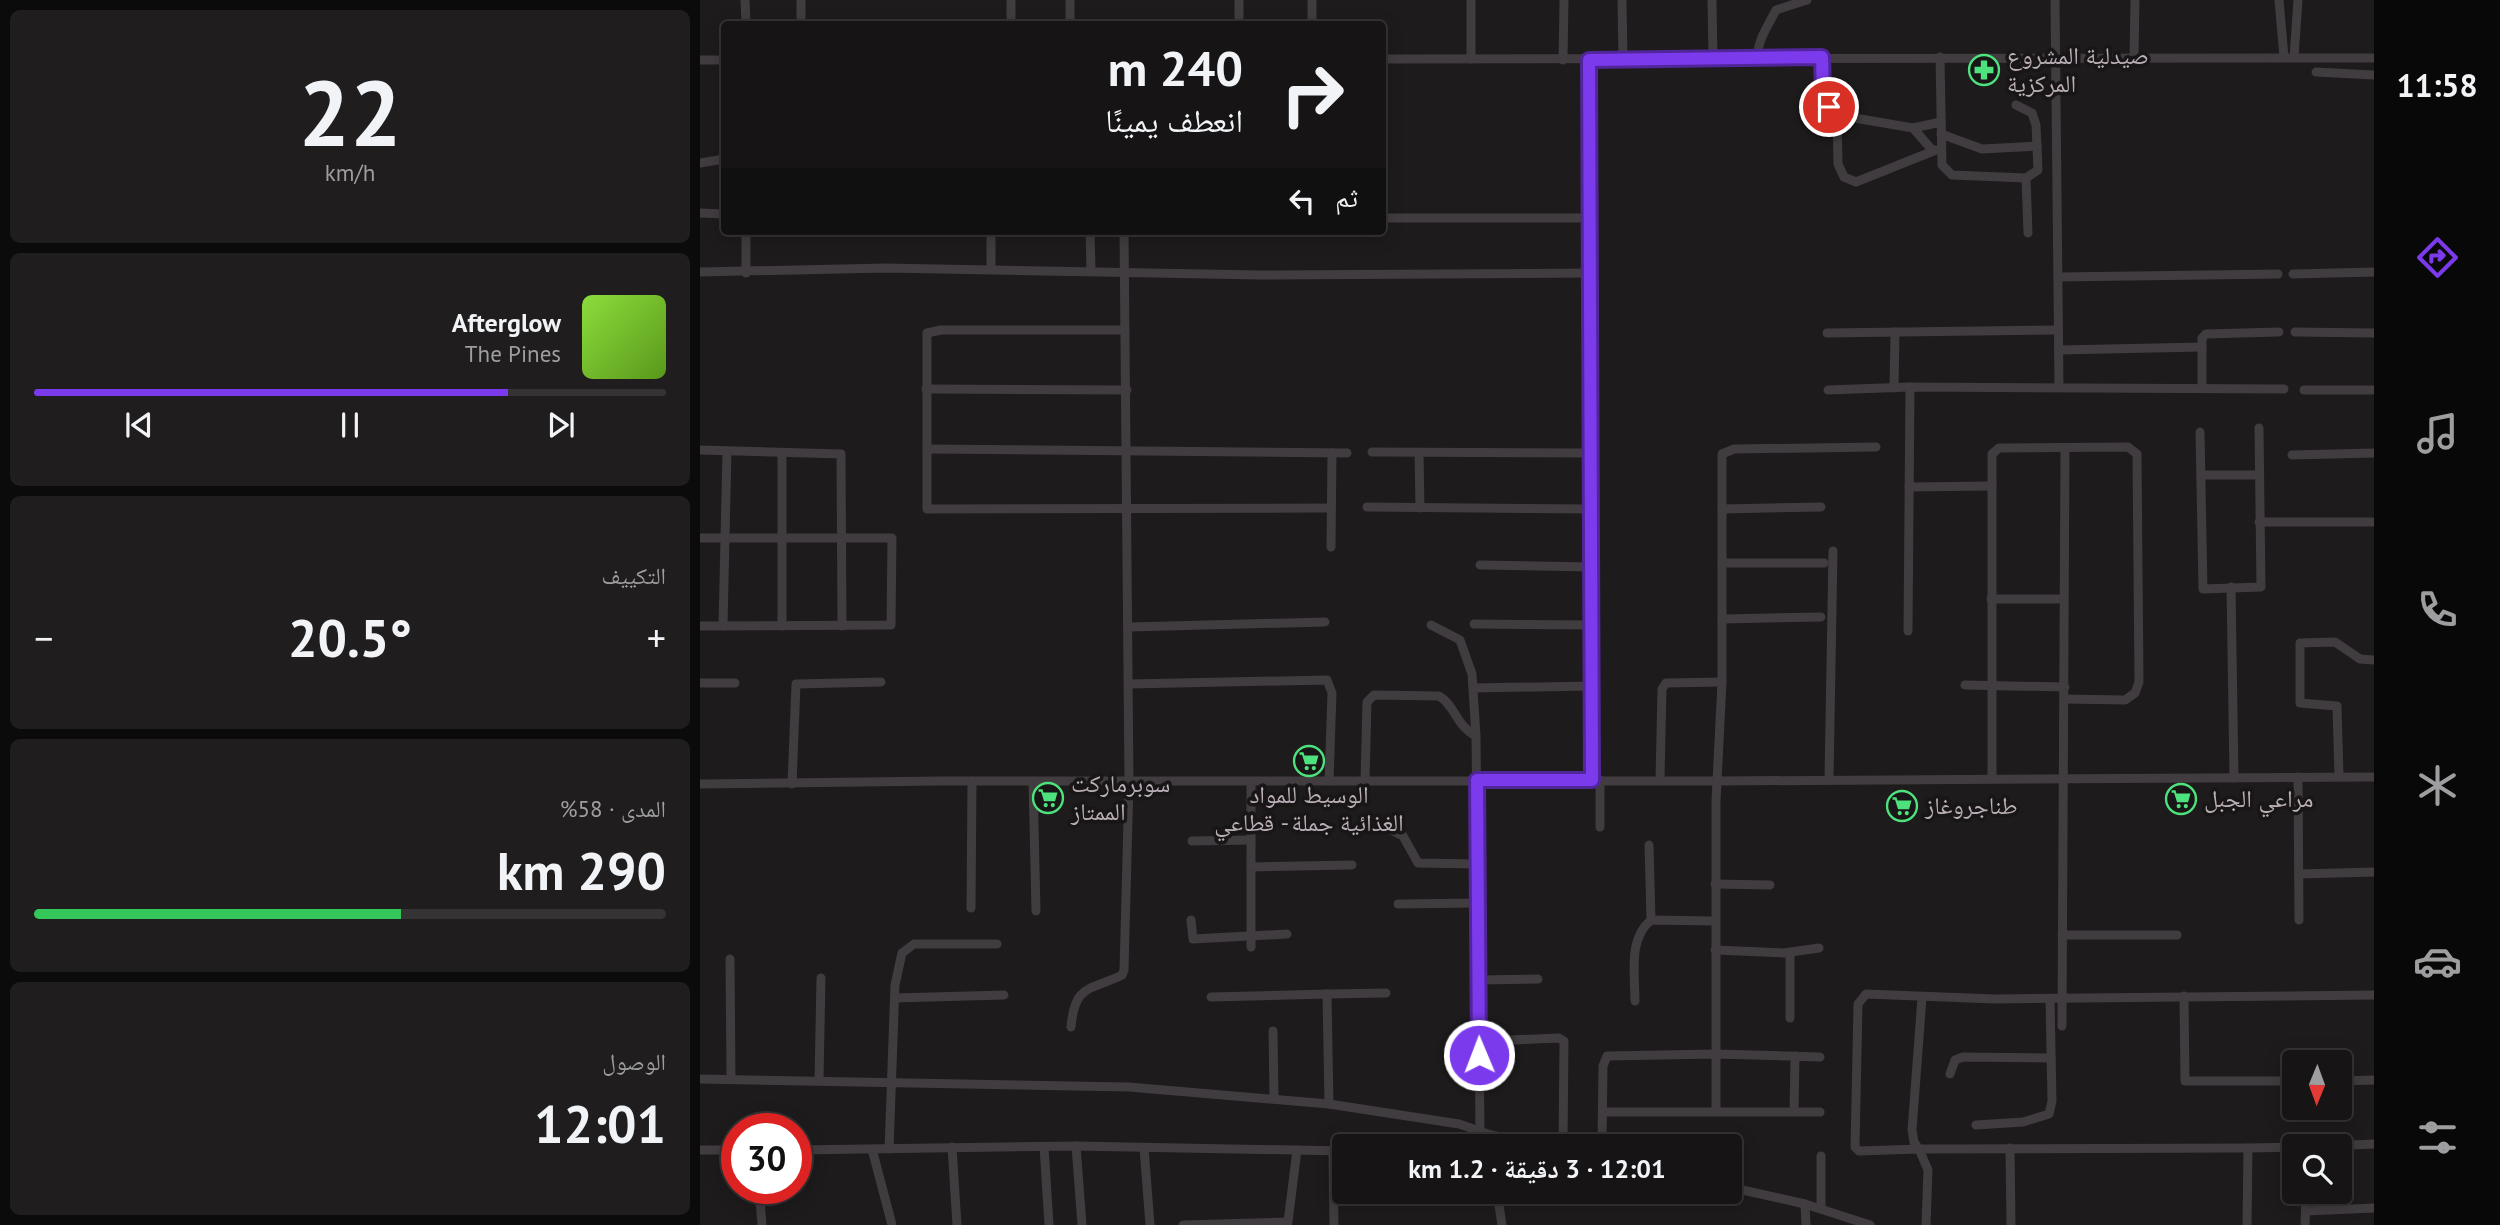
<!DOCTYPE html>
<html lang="ar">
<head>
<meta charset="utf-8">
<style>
  body { margin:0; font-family:"PT Sans","Noto Naskh Arabic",sans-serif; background:#1f1d1d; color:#f1f3f6; direction:rtl; height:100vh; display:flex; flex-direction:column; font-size:26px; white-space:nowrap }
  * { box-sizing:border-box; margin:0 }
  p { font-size:23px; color:#9e9ea0 }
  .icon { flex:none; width:38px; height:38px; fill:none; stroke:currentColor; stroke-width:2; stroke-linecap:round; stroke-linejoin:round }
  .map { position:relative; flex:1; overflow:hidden; direction:ltr }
  .panel { display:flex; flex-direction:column; gap:10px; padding:10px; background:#0c0b0b; width:700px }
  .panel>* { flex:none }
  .hud { position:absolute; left:21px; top:21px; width:665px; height:214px; border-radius:7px; box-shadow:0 4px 18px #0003,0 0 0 2px #353334; direction:rtl; background:#161414; color:#f1f3f6; overflow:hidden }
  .needle { width:46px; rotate:181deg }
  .fabs { position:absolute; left:1582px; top:1050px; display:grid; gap:14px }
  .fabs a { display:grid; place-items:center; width:70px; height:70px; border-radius:7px; background:#161414; box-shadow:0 4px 18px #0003,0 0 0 2px #353334; font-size:35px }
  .speed { position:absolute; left:21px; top:1113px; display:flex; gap:14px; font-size:35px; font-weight:700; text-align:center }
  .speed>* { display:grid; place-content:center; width:91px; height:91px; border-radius:50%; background:#161414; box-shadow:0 4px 18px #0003,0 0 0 2px #353334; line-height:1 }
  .speed .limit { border:10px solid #d22; background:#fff; color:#111 }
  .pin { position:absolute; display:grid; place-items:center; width:60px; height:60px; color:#fff; margin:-30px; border:4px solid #fff; border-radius:50%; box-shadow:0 2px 7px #0007 }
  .me { position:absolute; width:77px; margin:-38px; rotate:359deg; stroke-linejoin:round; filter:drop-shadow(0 0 5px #0008) }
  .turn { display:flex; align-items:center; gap:24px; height:147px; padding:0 28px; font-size:32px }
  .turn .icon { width:91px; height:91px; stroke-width:2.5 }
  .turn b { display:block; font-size:49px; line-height:60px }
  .then { display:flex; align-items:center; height:66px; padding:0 28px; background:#0003; gap:14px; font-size:26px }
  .big { font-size:52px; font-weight:700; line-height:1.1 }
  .panel .widget { flex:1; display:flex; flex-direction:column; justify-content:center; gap:10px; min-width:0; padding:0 24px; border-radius:10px; background:#1f1d1d }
  .panel .dial { align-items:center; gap:0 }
  .dial b { font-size:91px; line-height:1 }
  .song { display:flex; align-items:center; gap:21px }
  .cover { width:84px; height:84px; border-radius:10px; background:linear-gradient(135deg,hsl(90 70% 55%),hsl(90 70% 35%)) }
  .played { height:7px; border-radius:4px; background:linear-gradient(90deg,#7c3aed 75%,#353334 75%) }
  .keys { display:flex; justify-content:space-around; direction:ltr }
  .heat { display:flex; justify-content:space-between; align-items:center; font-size:38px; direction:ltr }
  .charge { height:10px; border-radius:5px; background:linear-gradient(90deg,#34c759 58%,#353334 0) }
  .trip { position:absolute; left:632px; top:1134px; width:410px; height:70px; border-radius:7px; background:#161414; box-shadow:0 4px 18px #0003,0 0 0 2px #353334; font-weight:700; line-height:70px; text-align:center; direction:rtl }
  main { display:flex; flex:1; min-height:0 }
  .menu { display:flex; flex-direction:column; width:126px; justify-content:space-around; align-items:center; background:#090808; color:#9e9ea0 }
  .menu .icon { width:49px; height:49px }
  .menu .on { color:#7c3aed }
  .menu b { font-size:32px; color:#f1f3f6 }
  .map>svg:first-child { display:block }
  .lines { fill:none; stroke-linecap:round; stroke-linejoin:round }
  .minor { stroke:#413c3f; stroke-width:9 }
  .route-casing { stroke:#51269a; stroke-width:18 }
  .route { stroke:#7c3aed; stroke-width:12 }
  .labels { text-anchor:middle; stroke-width:7; stroke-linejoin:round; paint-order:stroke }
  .poi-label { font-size:24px; fill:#bbafb7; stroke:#181616; text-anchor:start }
</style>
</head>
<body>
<main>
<nav class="menu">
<b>11:58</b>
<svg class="icon on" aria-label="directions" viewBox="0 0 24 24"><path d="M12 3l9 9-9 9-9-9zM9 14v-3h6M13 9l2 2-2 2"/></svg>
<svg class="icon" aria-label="music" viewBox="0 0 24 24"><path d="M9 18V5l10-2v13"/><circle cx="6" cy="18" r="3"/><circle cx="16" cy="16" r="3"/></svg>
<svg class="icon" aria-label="phone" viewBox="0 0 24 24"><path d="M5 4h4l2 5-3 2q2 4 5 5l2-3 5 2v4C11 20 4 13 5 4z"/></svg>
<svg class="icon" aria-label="climate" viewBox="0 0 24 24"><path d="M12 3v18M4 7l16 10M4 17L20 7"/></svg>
<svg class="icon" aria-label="car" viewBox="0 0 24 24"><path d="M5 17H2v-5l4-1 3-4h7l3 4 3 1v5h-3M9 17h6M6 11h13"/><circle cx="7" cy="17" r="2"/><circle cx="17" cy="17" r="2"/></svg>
<svg class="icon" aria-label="filters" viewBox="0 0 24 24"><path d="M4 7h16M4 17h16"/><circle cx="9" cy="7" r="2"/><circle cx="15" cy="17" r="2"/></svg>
</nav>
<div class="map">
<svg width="1674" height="1225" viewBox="0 0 1674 1225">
  <rect width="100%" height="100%" fill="#1d1b1b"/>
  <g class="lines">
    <g class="minor">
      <polyline points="45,0 46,24"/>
      <polyline points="101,0 101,24"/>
      <polyline points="311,0 311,24"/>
      <polyline points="370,0 370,24"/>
      <polyline points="539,0 539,24"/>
      <polyline points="612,0 612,24"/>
      <polyline points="922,0 923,59"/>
      <polyline points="1012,0 1013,58"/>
      <polyline points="1355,0 1359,387"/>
      <polyline points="1579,0 1584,57"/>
      <path d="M1058,56c-1,-15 11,-32 18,-46l31,-10"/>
      <polyline points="1122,57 1123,93 1137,115 1213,128 1233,151"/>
      <polyline points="1240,57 1242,165 1252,175 1326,178"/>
      <polyline points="1594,57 1598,0"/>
      <polyline points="1434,58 1435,0"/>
      <polyline points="682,59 1674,58"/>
      <polyline points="771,59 771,0"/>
      <polyline points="0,60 24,60"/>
      <polyline points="863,60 864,0"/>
      <polyline points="889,60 892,780"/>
      <polyline points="1616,72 1674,75"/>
      <polyline points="1316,105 1332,113 1336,125 1338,170 1326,178 1328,233"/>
      <polyline points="1137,115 1138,164 1144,177 1156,182 1236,150"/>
      <polyline points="1213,128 1241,122"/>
      <polyline points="1241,134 1282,149 1337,146"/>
      <polyline points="0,163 24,159"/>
      <polyline points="0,213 24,214"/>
      <polyline points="682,218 891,218"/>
      <polyline points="46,231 46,273"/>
      <polyline points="390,231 391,271"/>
      <polyline points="291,269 291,231"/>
      <polyline points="0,272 186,268 560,275 892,273"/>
      <polyline points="1593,274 1674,272"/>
      <polyline points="1358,277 1578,274"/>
      <polyline points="425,330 241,330 227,333 227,509 631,508"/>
      <polyline points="1595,332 1674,333"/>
      <polyline points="1127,333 1358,330"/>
      <polyline points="1359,350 1502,347"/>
      <polyline points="1502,387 1502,338 1506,334 1579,332"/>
      <polyline points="1194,388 1195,332"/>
      <polyline points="226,389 427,390"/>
      <polyline points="1128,390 1210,387"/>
      <polyline points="1604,390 1674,390"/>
      <polyline points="1500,432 1503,589 1561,587 1559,428"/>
      <polyline points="227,449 647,453"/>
      <polyline points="0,450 141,454 142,626"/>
      <polyline points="672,452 891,453"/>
      <polyline points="719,453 720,508"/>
      <polyline points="1592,455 1674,453"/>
      <polyline points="1501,475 1559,475"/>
      <polyline points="1209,487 1292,486"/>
      <polyline points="667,507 892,509"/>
      <polyline points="1022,509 1121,507"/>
      <polyline points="1559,522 1674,522"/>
      <polyline points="0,538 192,538 191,625 0,626"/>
      <polyline points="631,547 632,453"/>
      <polyline points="1022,563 1124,563"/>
      <polyline points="780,565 892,567"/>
      <polyline points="1531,587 1534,778"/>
      <polyline points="1291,599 1364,599"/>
      <polyline points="1022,619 1121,617"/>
      <polyline points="774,624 892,625"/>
      <polyline points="731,625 760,640 772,674 776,736 780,1131"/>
      <polyline points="23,626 27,451"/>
      <polyline points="82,626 82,453"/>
      <polyline points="429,627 625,622"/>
      <polyline points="1208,631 1210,387 1584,389"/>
      <polyline points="0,683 35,683"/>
      <polyline points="429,684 627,680 632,693 629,781"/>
      <polyline points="1265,685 1365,687"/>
      <polyline points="773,688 892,686"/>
      <polyline points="1639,776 1637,706 1600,703 1600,643 1635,642 1660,659 1674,660"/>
      <polyline points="1598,777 1599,920"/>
      <polyline points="960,779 962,689 966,683 1022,682"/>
      <polyline points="1129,779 1133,551"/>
      <polyline points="1292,779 1292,454 1299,448 1428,447 1437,454 1439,682 1435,693 1425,700 1365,699"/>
      <polyline points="900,780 900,827"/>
      <polyline points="333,781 336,911"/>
      <polyline points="551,781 551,947"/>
      <path d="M665,781l2,-79 7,-7 65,1c17,10 16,29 37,40"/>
      <polyline points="0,784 241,781 1018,781 1674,777"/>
      <polyline points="92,784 96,684 181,682"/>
      <polyline points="687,828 703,836 718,863 777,864"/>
      <polyline points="492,841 551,840"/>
      <polyline points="949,845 951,920"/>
      <polyline points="551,867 652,865"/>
      <polyline points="1599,874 1674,872"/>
      <polyline points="1015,884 1070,885"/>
      <polyline points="698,904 778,903"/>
      <polyline points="271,908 272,781"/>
      <polyline points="491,920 493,939 587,934"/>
      <polyline points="1362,935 1477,935"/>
      <polyline points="1015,950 1084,953 1119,948"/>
      <polyline points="30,959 31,1078"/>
      <polyline points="778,980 838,979"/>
      <polyline points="627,994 686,993"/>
      <polyline points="1484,996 1485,1081 1594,1081"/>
      <polyline points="511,997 627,994 629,1104"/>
      <polyline points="195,998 304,995"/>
      <polyline points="1222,998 1212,1130 1214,1142 1219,1149 1548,1148"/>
      <path d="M935,1001c0,-28 -7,-62 16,-81l64,1"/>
      <polyline points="1090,1018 1090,952"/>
      <polyline points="1362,1026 1365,449"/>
      <path d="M371,1027c4,-44 19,-36 51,-52l2,-5 5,-188 -5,-551"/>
      <polyline points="573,1031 574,1098"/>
      <polyline points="787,1041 859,1038 864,1041 863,1146"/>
      <polyline points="1250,1074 1255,1060 1263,1057 1351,1058"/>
      <polyline points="0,1079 429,1087 629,1104 759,1124 791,1135 792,1146"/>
      <polyline points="119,1080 121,978"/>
      <polyline points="1640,1081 1674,1080"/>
      <polyline points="1016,1110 1016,801 1022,682 1022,454 1034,449 1176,447"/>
      <polyline points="1094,1111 1095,1056"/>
      <polyline points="903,1112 1120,1112"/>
      <polyline points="1276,1125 1323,1122 1349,1114 1352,1101 1350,999"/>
      <polyline points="791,1135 846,1146"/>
      <polyline points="902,1142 903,1066 907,1056 1016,1054 1120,1057"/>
      <polyline points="376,1146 382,1225"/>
      <polyline points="1628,1146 1674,1144"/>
      <polyline points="252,1147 257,1225"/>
      <polyline points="344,1147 349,1225"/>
      <polyline points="444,1148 450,1225"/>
      <polyline points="1310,1148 1311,1225"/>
      <polyline points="172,1149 192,1225"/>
      <polyline points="189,1149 195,985 202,953 214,944 297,944"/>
      <polyline points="0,1150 37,1150"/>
      <polyline points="96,1150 376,1146 644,1151"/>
      <polyline points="633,1151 634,1225"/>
      <polyline points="1029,1187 1105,1204 1170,1225"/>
      <polyline points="59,1188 62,1225"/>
      <polyline points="797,1192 802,1225"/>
      <polyline points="1105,1204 1106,1225"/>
      <polyline points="1121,1209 1121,1156"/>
      <polyline points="1606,1211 1674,1208"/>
      <polyline points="483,1225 588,1222 597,1150"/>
      <polyline points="1226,1225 1228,1170 1219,1149 1159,1151 1155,1147 1158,1004 1166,994 1295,999 1674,995"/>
      <polyline points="1547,1225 1548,1148 1594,1147"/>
      <polyline points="1605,1225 1606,1192"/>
    </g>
  </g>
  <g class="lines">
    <g class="route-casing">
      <polyline id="route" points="779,1055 777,780 892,780 889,60 1122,57 1123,93 1129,107"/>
    </g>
    <use href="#route" class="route"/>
  </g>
  <defs>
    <g id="pharmacy-ring" transform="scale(1.575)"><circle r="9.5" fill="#181616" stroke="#4ee27f" stroke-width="1.5"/><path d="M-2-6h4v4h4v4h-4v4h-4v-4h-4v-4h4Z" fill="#4ee27f"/></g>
    <g id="supermarket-ring" transform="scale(1.575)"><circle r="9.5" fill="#181616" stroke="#4ee27f" stroke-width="1.5"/><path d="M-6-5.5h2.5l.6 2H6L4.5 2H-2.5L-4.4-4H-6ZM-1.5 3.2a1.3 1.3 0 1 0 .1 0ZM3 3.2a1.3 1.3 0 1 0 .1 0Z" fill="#4ee27f"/></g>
  </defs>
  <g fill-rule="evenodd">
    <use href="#pharmacy-ring" x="1284" y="70"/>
    <use href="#supermarket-ring" x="609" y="761"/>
    <use href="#supermarket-ring" x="348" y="798"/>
    <use href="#supermarket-ring" x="1481" y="799"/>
    <use href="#supermarket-ring" x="1202" y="806"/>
  </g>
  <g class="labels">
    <g class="poi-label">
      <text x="1307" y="64">صيدلية المشروع<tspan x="1307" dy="28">المركزية</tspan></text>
      <text x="371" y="792">سوبرماركت<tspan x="371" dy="28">الممتاز</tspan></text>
      <text x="609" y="803" text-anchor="middle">الوسيط للمواد<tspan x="609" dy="28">الغذائية جملة - قطاعي</tspan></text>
      <text x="1504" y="807">مراعي الجبل</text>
      <text x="1225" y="814">طناجروغاز</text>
    </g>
  </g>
</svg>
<div class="fabs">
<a><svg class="needle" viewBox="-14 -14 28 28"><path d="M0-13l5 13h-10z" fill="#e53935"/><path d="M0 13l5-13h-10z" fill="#9e9ea0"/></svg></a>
<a><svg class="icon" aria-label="search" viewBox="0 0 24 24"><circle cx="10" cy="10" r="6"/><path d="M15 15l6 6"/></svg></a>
</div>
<div class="speed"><div class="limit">30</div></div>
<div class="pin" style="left:1129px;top:107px;background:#d93025"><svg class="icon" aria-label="arrive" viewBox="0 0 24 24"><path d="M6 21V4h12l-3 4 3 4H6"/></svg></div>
<svg class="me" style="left:779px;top:1055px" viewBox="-20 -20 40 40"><circle r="17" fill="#7c3aed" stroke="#fff" stroke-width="3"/><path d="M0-11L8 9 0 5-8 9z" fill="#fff"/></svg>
<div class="trip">12:01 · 3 دقيقة · 1.2 km</div>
<div class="hud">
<div class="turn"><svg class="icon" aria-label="right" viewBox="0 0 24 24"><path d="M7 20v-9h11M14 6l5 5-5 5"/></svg><div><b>240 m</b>انعطف يمينًا</div></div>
<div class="then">ثم<svg class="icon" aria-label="left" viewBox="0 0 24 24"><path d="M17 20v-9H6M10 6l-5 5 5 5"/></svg></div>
</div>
</div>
<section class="panel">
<div class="widget dial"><b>22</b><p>km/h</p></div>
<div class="widget">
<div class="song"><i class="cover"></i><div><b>Afterglow</b><p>The Pines</p></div></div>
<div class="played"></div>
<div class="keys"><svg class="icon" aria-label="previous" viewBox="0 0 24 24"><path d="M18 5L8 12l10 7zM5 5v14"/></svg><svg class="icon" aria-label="pause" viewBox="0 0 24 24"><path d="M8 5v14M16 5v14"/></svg><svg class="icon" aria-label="next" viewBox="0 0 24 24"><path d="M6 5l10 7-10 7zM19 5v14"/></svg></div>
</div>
<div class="widget"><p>التكييف</p>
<div class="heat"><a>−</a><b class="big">20.5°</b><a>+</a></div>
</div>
<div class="widget"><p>المدى · 58%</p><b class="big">290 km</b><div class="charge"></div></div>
<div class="widget"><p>الوصول</p><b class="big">12:01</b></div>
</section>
</main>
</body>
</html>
